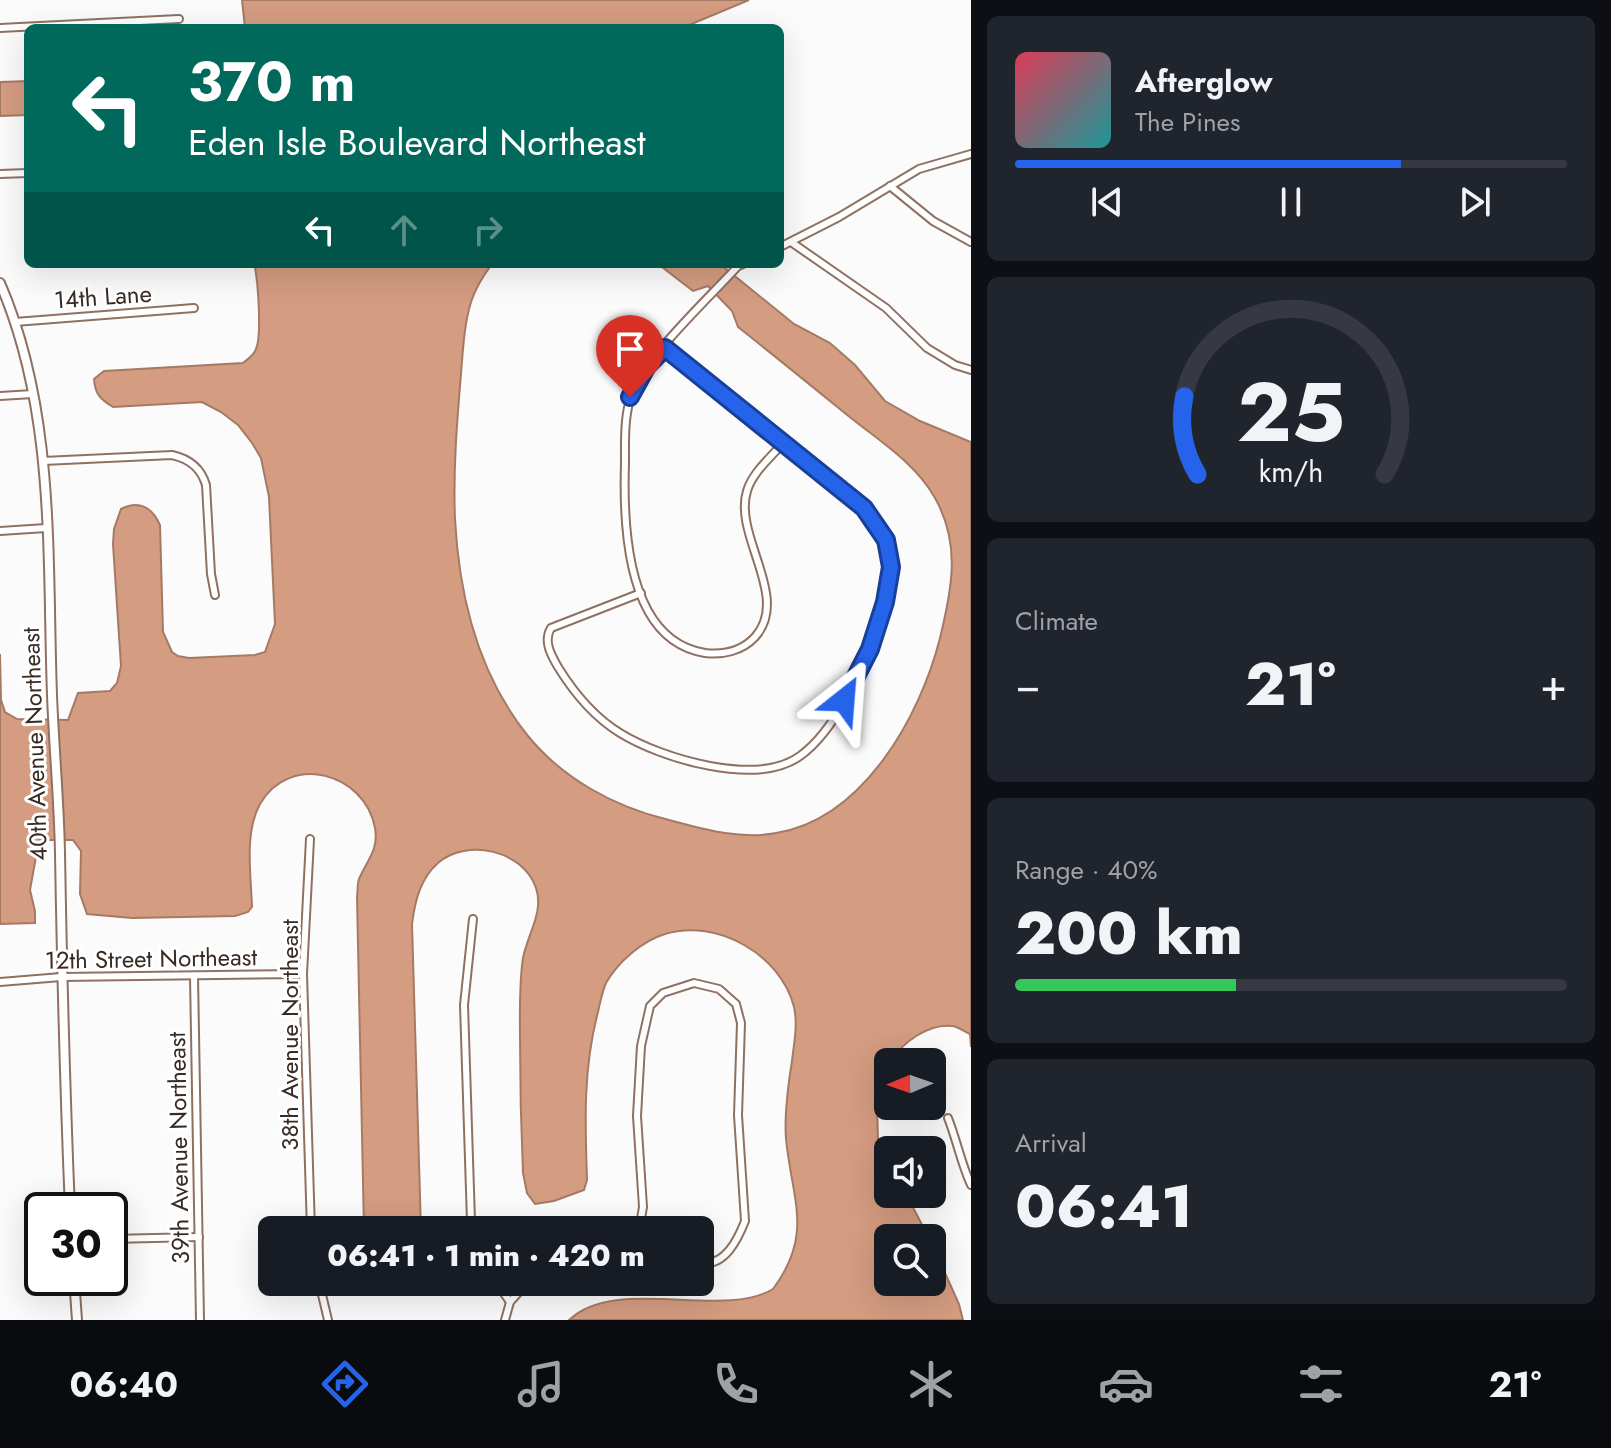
<!DOCTYPE html>
<html lang="en">
<head>
<meta charset="utf-8">
<style>
  body { margin:0; font-family:Jost,sans-serif; background:#20242c; color:#f1f3f6; height:100vh; display:flex; flex-direction:column; font-size:30px; white-space:nowrap }
  * { box-sizing:border-box; margin:0 }
  p { font-size:26px; color:#9ea1a6 }
  .icon { flex:none; width:44px; height:44px; fill:none; stroke:currentColor; stroke-width:2; stroke-linecap:round; stroke-linejoin:round }
  .map { position:relative; flex:1; overflow:hidden }
  .side { display:flex; flex-direction:column; gap:16px; padding:16px; background:#0d0f14; width:640px }
  .side>* { flex:none }
  .guide { position:absolute; left:24px; top:24px; width:760px; height:244px; border-radius:12px; box-shadow:0 8px 32px #0002; background:#00695c; color:#fff; overflow:hidden }
  .needle { width:52px; rotate:268deg }
  .controls { position:absolute; left:874px; top:1048px; display:grid; gap:16px }
  .controls a { display:grid; place-items:center; width:72px; height:72px; border-radius:12px; background:#171b24; box-shadow:0 8px 32px #0002; font-size:40px }
  .speed { position:absolute; left:24px; top:1192px; display:flex; gap:16px; font-size:40px; font-weight:700; text-align:center }
  .speed>* { display:grid; place-content:center; width:104px; height:104px; border-radius:50%; background:#171b24; box-shadow:0 8px 32px #0002; line-height:1 }
  .speed .limit { border:4px solid #111; border-radius:12px; background:#fff; color:#111 }
  .pin { position:absolute; display:grid; place-items:center; width:68px; height:68px; color:#fff; margin:-82px -34px; border-radius:50% 50% 50% 0; rotate:-45deg; box-shadow:0 0 8px #0007 }
  .pin .icon { rotate:45deg }
  .me { position:absolute; width:88px; margin:-44px; rotate:28deg; stroke-linejoin:round; filter:drop-shadow(0 0 6px #0008) }
  .turn { display:flex; align-items:center; gap:28px; height:168px; padding:0 32px; font-size:36px }
  .turn .icon { width:104px; height:104px; stroke-width:2.5 }
  .turn b { display:block; font-size:56px; line-height:68px }
  .lanes { display:flex; align-items:center; height:76px; padding:0 32px; background:#0003; justify-content:center; gap:40px; direction:ltr }
  .lanes .off { opacity:.35 }
  .big { font-size:60px; font-weight:800; line-height:1.1 }
  .side .tile { flex:1; display:flex; flex-direction:column; justify-content:center; gap:12px; min-width:0; padding:0 28px; border-radius:12px; background:#20242c }
  .side .dial { align-items:center; gap:0 }
  .dial svg { height:208px; overflow:visible; fill:none; stroke:#363941; stroke-width:7; stroke-linecap:round; text-anchor:middle }
  .dial text { fill:#f1f3f6; stroke:none }
  .song { display:flex; align-items:center; gap:24px }
  .cover { width:96px; height:96px; border-radius:12px; background:linear-gradient(135deg,hsl(350 70% 55%),hsl(180 70% 35%)) }
  .played { height:8px; border-radius:4px; background:linear-gradient(90deg,#2563eb 70%,#363941 70%) }
  .keys { display:flex; justify-content:space-around; direction:ltr }
  .heat { display:flex; justify-content:space-between; align-items:center; font-size:44px; direction:ltr }
  .charge { height:12px; border-radius:6px; background:linear-gradient(90deg,#34c759 40%,#363941 0) }
  .trip { position:absolute; left:258px; top:1216px; width:456px; height:80px; border-radius:12px; background:#171b24; box-shadow:0 8px 32px #0002; font-weight:800; line-height:80px; text-align:center }
  .menu { display:flex; height:128px; justify-content:space-around; align-items:center; background:#090b0e; color:#9ea1a6 }
  .menu .icon { width:56px; height:56px }
  .menu .on { color:#2563eb }
  .menu b { font-size:36px; color:#f1f3f6 }
  main { display:flex; flex:1; min-height:0 }
  .map>svg:first-child { display:block }
  .water { fill:#d49c81; stroke:#a57a65; stroke-width:2 }
  .lines { fill:none; stroke-linecap:round; stroke-linejoin:round }
  .minor-casing { stroke:#8f7162; stroke-width:10 }
  .tertiary-casing { stroke:#8f7162; stroke-width:12 }
  .minor { stroke:#fff; stroke-width:6 }
  .tertiary { stroke:#fff; stroke-width:8 }
  .route-casing { stroke:#184099; stroke-width:20 }
  .route { stroke:#2563eb; stroke-width:14 }
  .labels { text-anchor:middle; stroke-width:6; stroke-linejoin:round; paint-order:stroke }
  .street-label { font-size:24px; fill:#382b24; stroke:#fff }
</style>
</head>
<body>
<main>
<div class="map">
<svg width="971" height="1320" viewBox="0 0 971 1320">
  <rect width="100%" height="100%" fill="#fbfbfb"/>
  <g class="water">
    <polygon points="242,0 749,0 682,28 245,28"/>
    <polygon points="28,81 28,115 0,116 0,82"/>
    <path d="M254,264h238c-9,12 -16,23 -21,38 -7,23 -8,48 -10,72 -4,48 -8,96 -6,145 4,77 23,155 73,217 35,43 87,71 141,84 34,9 71,20 107,13 87,-14 144,-116 164,-195 12,-49 21,-94 -5,-140 -19,-34 -54,-56 -84,-80 -37,-30 -75,-61 -113,-91l-6,-16 -24,-25 -15,5 -35,-27h62l74,60 36,19 25,22 30,36 35,20 51,21v605l-1,-13c-5,-2 -13,-8 -18,-8 -23,-3 -51,17 -61,36h-3l-11,42 1,35 10,21v34h18l23,44h-41v44h44v-38l27,60 4,16h-394c47,-45 153,0 204,-31 41,-55 19,-89 13,-150 -2,-25 2,-53 6,-78 2,-18 6,-36 2,-54 -13,-52 -77,-89 -129,-73 -23,7 -47,28 -59,49 -4,9 -6,20 -8,29 -15,56 -13,111 -11,168l-3,10 -30,11 -19,3 -8,-11 -4,-20c-2,-45 -3,-90 -3,-135 0,-27 -1,-54 3,-80 5,-25 21,-46 13,-70 -13,-38 -69,-50 -98,-25 -18,16 -23,38 -26,61l9,306h-57l-7,-333c1,-6 0,-13 2,-18 8,-19 20,-29 16,-51 -10,-55 -85,-76 -115,-24 -16,29 -9,71 -8,103l-4,5 -13,4 -103,2 -45,-4 -7,-20 1,-43 -8,-11h-34l-9,50 5,21v12l-35,1v-270l1,46 4,12 12,7 51,1 10,-27 32,-2 7,-8 4,-17 -8,-122 1,-15 7,-20c18,-9 31,-2 39,16l3,107 9,20 6,4 11,2 66,-3 10,-3 10,-28 -6,-127 -8,-39 -9,-15 -14,-18 -17,-13 -19,-10 -89,5c-13,-8 -18,-13 -19,-28l10,-8 139,-8c5,-4 11,-8 13,-14 6,-13 2,-71 -2,-85z"/>
  </g>
  <g class="lines">
    <g class="minor-casing">
      <g id="minor">
        <polyline points="0,28 179,19"/>
        <polyline points="0,174 28,173"/>
        <polyline points="890,186 933,221 971,242"/>
        <polyline points="791,242 886,308 927,348 955,365 971,370"/>
        <polyline points="780,247 839,217 919,169 971,154"/>
        <path d="M743,264l-5,2c-27,30 -97,95 -107,130 -7,21 -6,45 -6,67 -2,60 0,177 80,190 18,2 37,-2 50,-16 36,-40 -22,-101 -8,-146 5,-18 24,-34 36,-48"/>
        <polyline points="15,322 194,308"/>
        <polyline points="0,396 33,394"/>
        <path d="M43,461l129,-6c18,4 29,13 34,30l5,89 4,21"/>
        <polyline points="0,531 46,528"/>
        <path d="M641,593l-90,35c-8,13 0,27 7,39 16,26 36,50 62,66 42,26 137,54 180,23 35,-25 61,-84 75,-123 18,-47 26,-85 -11,-125l-199,-160"/>
        <polyline points="310,839 303,974 311,1230"/>
        <polyline points="473,919 464,1005 471,1221 474,1230"/>
        <polyline points="194,976 200,1320"/>
        <polyline points="0,982 61,977 303,974"/>
        <path d="M948,1118c9,23 13,45 23,67"/>
        <path d="M639,1230l4,-23 -6,-91 4,-70 9,-40 13,-13 31,-10 25,6 17,15 5,19 -3,92 7,106c-7,18 -20,46 -45,42"/>
        <polyline points="110,1239 199,1237"/>
        <polyline points="319,1282 328,1320"/>
        <polyline points="496,1282 510,1302"/>
        <polyline points="505,1320 510,1302 528,1282"/>
      </g>
    </g>
    <g class="tertiary-casing">
      <g id="tertiary">
        <path d="M0,283c56,129 47,275 52,412 2,53 7,105 8,158 2,119 5,238 10,357"/>
        <polyline points="74,1278 77,1320"/>
      </g>
    </g>
    <use href="#minor" class="minor"/>
    <use href="#tertiary" class="tertiary"/>
  </g>
  <g class="lines">
    <g class="route-casing">
      <polyline id="route" points="630,397 647,366 665,348 864,508 886,540 891,567 885,602 870,649 844,700"/>
    </g>
    <use href="#route" class="route"/>
  </g>
  <g class="labels">
    <g class="street-label">
      <text transform="translate(103 297) rotate(-4)" y="8">14th Lane</text>
      <text transform="translate(35 744) rotate(-92)" y="8">40th Avenue Northeast</text>
      <text transform="translate(151 959) rotate(-1)" y="8">12th Street Northeast</text>
      <text transform="translate(290 1035) rotate(-90)" y="8">38th Avenue Northeast</text>
      <text transform="translate(179 1148) rotate(-91)" y="8">39th Avenue Northeast</text>
    </g>
  </g>
</svg>
<div class="controls">
<a><svg class="needle" viewBox="-14 -14 28 28"><path d="M0-13l5 13h-10z" fill="#e53935"/><path d="M0 13l5-13h-10z" fill="#9ea1a6"/></svg></a>
<a><svg class="icon" aria-label="sound" viewBox="0 0 24 24"><path d="M4 9h4l5-4v14l-5-4H4zM17 9q2 3 0 6"/></svg></a>
<a><svg class="icon" aria-label="search" viewBox="0 0 24 24"><circle cx="10" cy="10" r="6"/><path d="M15 15l6 6"/></svg></a>
</div>
<div class="speed"><div class="limit">30</div></div>
<div class="pin" style="left:630px;top:397px;background:#d93025"><svg class="icon" aria-label="arrive" viewBox="0 0 24 24"><path d="M6 21V4h12l-3 4 3 4H6"/></svg></div>
<svg class="me" style="left:844px;top:700px" viewBox="-20 -20 40 40"><path d="M0-17L14 15 0 8-14 15z" fill="#2563eb" stroke="#fff" stroke-width="4"/></svg>
<div class="trip">06:41 · 1 min · 420 m</div>
<div class="guide">
<div class="turn"><svg class="icon" aria-label="left" viewBox="0 0 24 24"><path d="M17 20v-9H6M10 6l-5 5 5 5"/></svg><div><b>370 m</b>Eden Isle Boulevard Northeast</div></div>
<div class="lanes"><svg class="icon" aria-label="left" viewBox="0 0 24 24"><path d="M17 20v-9H6M10 6l-5 5 5 5"/></svg><svg class="icon off" aria-label="ahead" viewBox="0 0 24 24"><path d="M12 20V5M6 11l6-6 6 6"/></svg><svg class="icon off" aria-label="right" viewBox="0 0 24 24"><path d="M7 20v-9h11M14 6l5 5-5 5"/></svg></div>
</div>
</div>
<section class="side">
<div class="tile">
<div class="song"><i class="cover"></i><div><b>Afterglow</b><p>The Pines</p></div></div>
<div class="played"></div>
<div class="keys"><svg class="icon" aria-label="previous" viewBox="0 0 24 24"><path d="M18 5L8 12l10 7zM5 5v14"/></svg><svg class="icon" aria-label="pause" viewBox="0 0 24 24"><path d="M8 5v14M16 5v14"/></svg><svg class="icon" aria-label="next" viewBox="0 0 24 24"><path d="M6 5l10 7-10 7zM19 5v14"/></svg></div>
</div>
<div class="tile dial"><svg viewBox="0 0 100 80">
<path d="M14 69A42 42 0 1 1 86 69"/>
<path d="M14 69A42 42 0 0 1 9 39" stroke="#2563eb"/>
<text x="50" y="56" font-size="32" font-weight="700">25</text>
<text x="50" y="72" font-size="11">km/h</text>
</svg></div>
<div class="tile"><p>Climate</p>
<div class="heat"><a>−</a><b class="big">21°</b><a>+</a></div>
</div>
<div class="tile"><p>Range · 40%</p><b class="big">200 km</b><div class="charge"></div></div>
<div class="tile"><p>Arrival</p><b class="big">06:41</b></div>
</section>
</main>
<nav class="menu">
<b>06:40</b>
<svg class="icon on" aria-label="directions" viewBox="0 0 24 24"><path d="M12 3l9 9-9 9-9-9zM9 14v-3h6M13 9l2 2-2 2"/></svg>
<svg class="icon" aria-label="music" viewBox="0 0 24 24"><path d="M9 18V5l10-2v13"/><circle cx="6" cy="18" r="3"/><circle cx="16" cy="16" r="3"/></svg>
<svg class="icon" aria-label="phone" viewBox="0 0 24 24"><path d="M5 4h4l2 5-3 2q2 4 5 5l2-3 5 2v4C11 20 4 13 5 4z"/></svg>
<svg class="icon" aria-label="climate" viewBox="0 0 24 24"><path d="M12 3v18M4 7l16 10M4 17L20 7"/></svg>
<svg class="icon" aria-label="car" viewBox="0 0 24 24"><path d="M5 17H2v-5l4-1 3-4h7l3 4 3 1v5h-3M9 17h6M6 11h13"/><circle cx="7" cy="17" r="2"/><circle cx="17" cy="17" r="2"/></svg>
<svg class="icon" aria-label="filters" viewBox="0 0 24 24"><path d="M4 7h16M4 17h16"/><circle cx="9" cy="7" r="2"/><circle cx="15" cy="17" r="2"/></svg>
<b>21°</b>
</nav>
</body>
</html>
